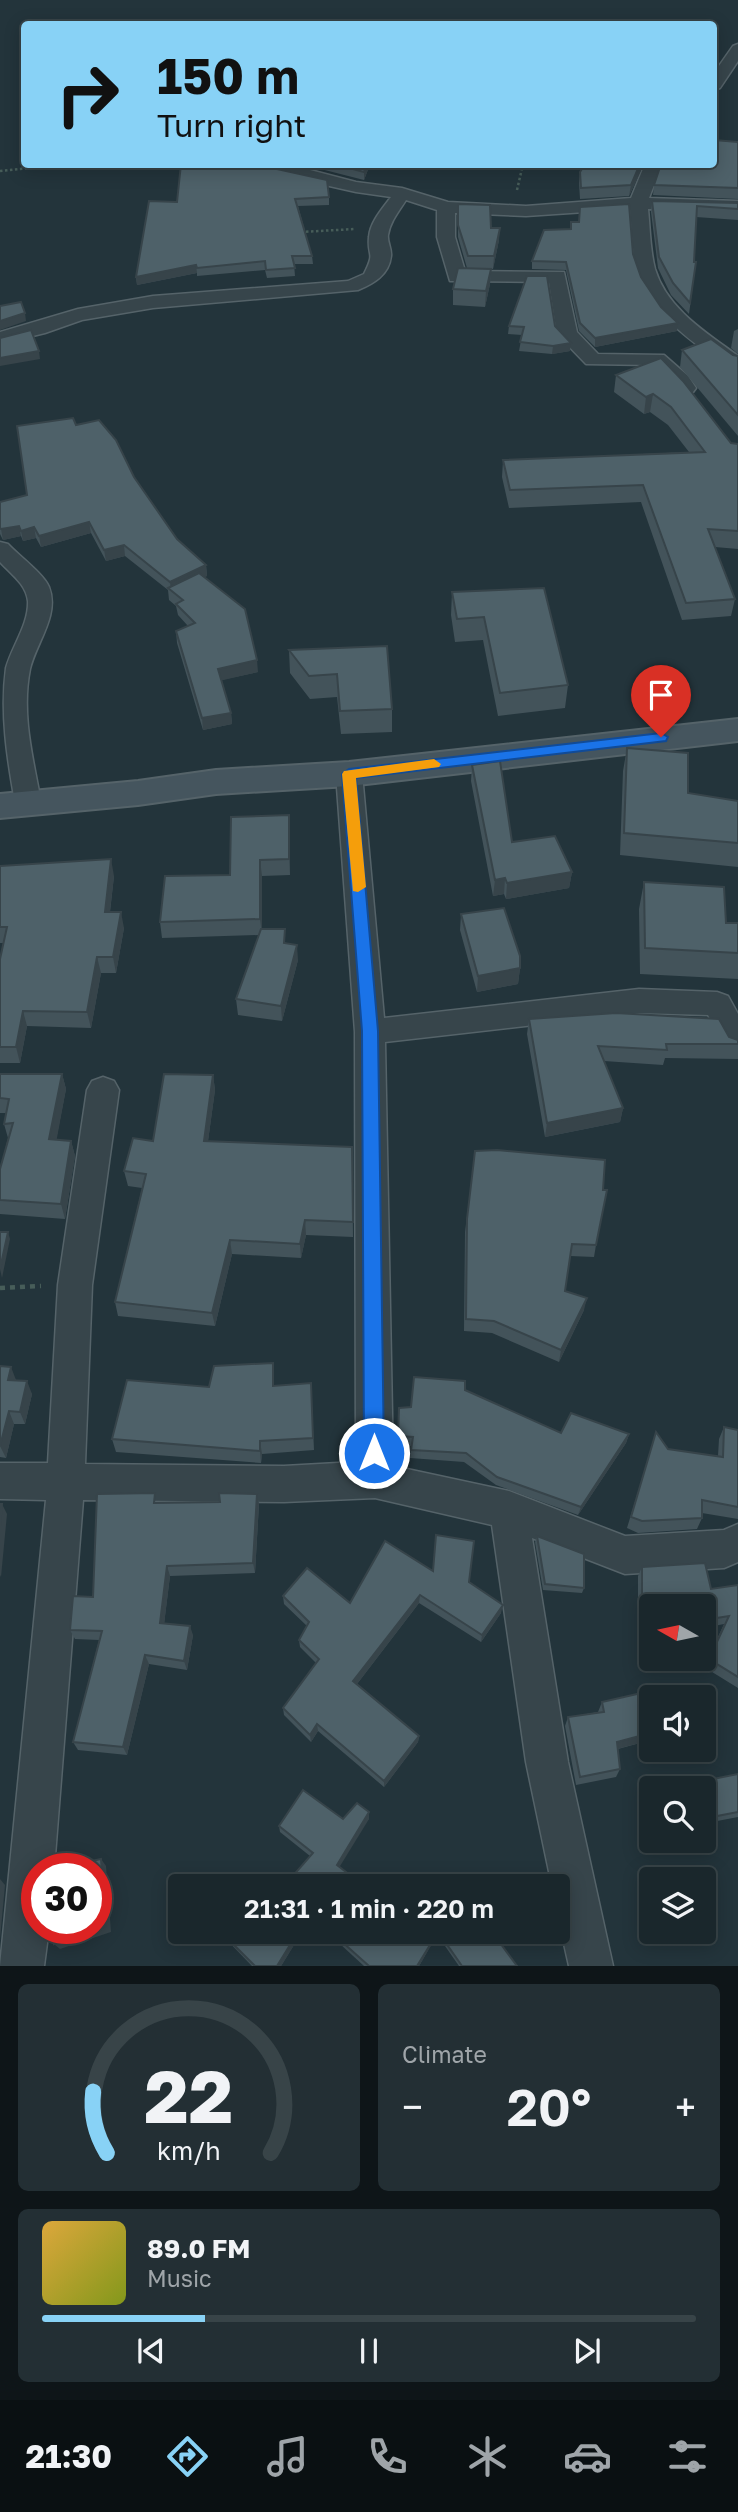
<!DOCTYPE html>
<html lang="en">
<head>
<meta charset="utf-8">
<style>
  body { margin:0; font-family:"Golos Text",sans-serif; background:#232f34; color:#f1f3f6; height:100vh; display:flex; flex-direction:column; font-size:26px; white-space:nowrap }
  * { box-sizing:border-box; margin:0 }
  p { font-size:23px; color:#9fa5a9 }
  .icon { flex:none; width:38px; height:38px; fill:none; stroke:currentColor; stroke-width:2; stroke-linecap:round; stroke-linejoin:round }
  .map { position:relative; height:1966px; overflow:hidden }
  .side { display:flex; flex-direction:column; gap:18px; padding:18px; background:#0e1518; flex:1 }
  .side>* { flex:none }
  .banner { position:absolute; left:21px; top:21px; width:696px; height:147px; border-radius:7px; box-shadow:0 4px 18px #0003,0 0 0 2px #384448; background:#88d2f6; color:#111; overflow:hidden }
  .needle { width:46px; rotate:279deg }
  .fabs { position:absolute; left:639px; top:1594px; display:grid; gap:14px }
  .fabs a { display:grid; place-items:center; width:77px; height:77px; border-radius:7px; background:#1a272c; box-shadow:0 4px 18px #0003,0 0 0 2px #384448; font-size:35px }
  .speed { position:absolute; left:21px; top:1853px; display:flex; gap:14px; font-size:35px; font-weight:700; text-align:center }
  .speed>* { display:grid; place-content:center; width:91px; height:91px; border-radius:50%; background:#1a272c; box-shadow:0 4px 18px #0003,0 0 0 2px #384448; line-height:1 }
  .speed .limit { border:10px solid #d22; background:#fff; color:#111 }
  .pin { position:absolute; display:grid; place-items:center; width:60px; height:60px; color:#fff; margin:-72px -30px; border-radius:50% 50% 50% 0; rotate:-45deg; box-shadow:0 0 7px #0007 }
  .pin .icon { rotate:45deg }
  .me { position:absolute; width:77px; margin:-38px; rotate:0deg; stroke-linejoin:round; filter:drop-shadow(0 0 5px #0008) }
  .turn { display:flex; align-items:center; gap:24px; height:147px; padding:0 21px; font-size:32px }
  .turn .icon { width:91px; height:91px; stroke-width:2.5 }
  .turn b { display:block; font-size:49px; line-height:60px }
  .big { font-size:52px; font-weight:600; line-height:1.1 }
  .side .tile { flex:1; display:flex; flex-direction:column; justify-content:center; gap:10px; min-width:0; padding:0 24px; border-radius:10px; background:#232f34 }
  .side .dial { align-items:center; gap:0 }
  .dial svg { height:182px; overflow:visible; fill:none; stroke:#384448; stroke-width:7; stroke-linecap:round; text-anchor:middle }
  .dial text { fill:#f1f3f6; stroke:none }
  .song { display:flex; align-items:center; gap:21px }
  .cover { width:84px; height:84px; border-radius:10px; background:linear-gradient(135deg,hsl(40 70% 55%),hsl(70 70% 35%)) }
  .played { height:7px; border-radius:4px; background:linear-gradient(90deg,#88d2f6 25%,#384448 25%) }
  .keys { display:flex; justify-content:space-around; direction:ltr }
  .heat { display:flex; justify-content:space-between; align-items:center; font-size:38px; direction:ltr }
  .side .tiles { flex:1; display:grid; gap:18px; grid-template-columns:1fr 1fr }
  .tile:last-child { grid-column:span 2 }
  .trip { position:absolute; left:168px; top:1874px; width:402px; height:70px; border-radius:7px; background:#1a272c; box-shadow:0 4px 18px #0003,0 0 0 2px #384448; font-weight:600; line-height:70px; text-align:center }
  .tab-bar { display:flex; height:112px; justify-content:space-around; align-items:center; background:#0a1012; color:#9fa5a9 }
  .tab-bar .icon { width:49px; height:49px }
  .tab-bar .selected { color:#88d2f6 }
  .tab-bar b { font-size:32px; color:#f1f3f6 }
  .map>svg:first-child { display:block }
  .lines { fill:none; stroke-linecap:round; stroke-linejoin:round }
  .street-casing { stroke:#556369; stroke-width:3 }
  .secondary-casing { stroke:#556369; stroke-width:4 }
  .path-far1 { stroke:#475d59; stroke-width:2.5; stroke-dasharray:2.5 2.5; stroke-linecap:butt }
  .path { stroke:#475d59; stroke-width:4.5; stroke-dasharray:5 5; stroke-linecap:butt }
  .street { fill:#37454b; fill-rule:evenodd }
  .secondary { fill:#45555e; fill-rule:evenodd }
  .wall { fill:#43535a }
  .shaded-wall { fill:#37444a }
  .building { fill:#4e6169; stroke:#37444a; stroke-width:2 }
  .route { fill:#1a73e8; stroke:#114b97; stroke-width:2 }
  .slow { fill:#f59e0b }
</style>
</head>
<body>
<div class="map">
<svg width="738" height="1966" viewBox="0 0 738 1966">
  <rect width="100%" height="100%" fill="#23343b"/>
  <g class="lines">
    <g class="street-casing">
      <g id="street">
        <polygon points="738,44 738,61 720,88 714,90 714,73 733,46"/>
        <path d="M247,164h40l69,18 46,6 46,14 78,4 105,-8 14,-34h17l-13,34 89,3v10l-90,-2c2,19 2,41 7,60 12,40 52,64 83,87v16l-7,-2c-35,-26 -83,-56 -95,-102 -4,-18 -4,-40 -6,-59l-104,7 -71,-3v24l10,34 99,1 13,60 21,22 66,1 24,21 8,12 -3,4h-14l-27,-27 -66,-1 -29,-30 -8,-52 -99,-1 -13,-44v-27l-31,-10c-7,11 -16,22 -18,35 -1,7 4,14 3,21 -2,19 -18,28 -33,34l-205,18 -71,12 -37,13 -45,11v-12l78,-23 75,-13 195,-15 16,-7c12,-24 3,-16 5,-37 1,-15 14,-29 22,-40l-35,-5 -107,-24z"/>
        <path d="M0,542l8,2c10,11 36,30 41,43 11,28 -13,56 -19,82 -9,45 3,89 11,133l-3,7 -10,2 -10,-2 -3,-7c-8,-44 -15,-90 -9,-134 6,-22 23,-44 22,-67 -2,-17 -17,-27 -28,-39z"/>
        <polygon points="349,765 358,768 362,774 384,1018 639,989 717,992 728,996 738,1014 738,1053 727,1050 708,1015 639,1013 385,1042 393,1466 509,1491 625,1536 724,1530 738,1524 738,1562 724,1568 625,1574 532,1538 568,1762 613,1966 569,1966 558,1917 558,1886 552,1886 526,1762 492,1525 375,1498 284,1502 83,1500 54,1869 37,1869 37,1928 49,1928 44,1966 0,1966 46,1500 0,1499 0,1463 48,1463 58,1285 87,1090 92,1081 103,1077 114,1081 119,1090 92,1285 85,1464 284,1466 356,1462 355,1032 336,774 340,768"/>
      </g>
    </g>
    <g class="secondary-casing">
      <polygon id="secondary" points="738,719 738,741 349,786 216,794 138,805 0,818 0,794 138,781 216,770 349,762"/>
    </g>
    <g class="path-far1">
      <polyline points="0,171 71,164"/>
      <polyline points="517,190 523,164"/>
      <polyline points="301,232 355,229"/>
    </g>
    <polyline class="path" points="0,1288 41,1286"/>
    <use href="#street" class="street"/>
    <use href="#secondary" class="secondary"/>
  </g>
  <g class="wall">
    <polygon points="738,142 738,199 653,195 654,185"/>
    <polygon points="301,164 377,164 376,167 369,167 364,180"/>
    <polygon points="577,164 644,164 629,196 580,199 579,183 580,172 584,165"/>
    <polygon points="329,197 329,205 298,206 312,256 313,264 294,264 295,276 267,278 265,270 197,276 197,273 137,285 136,277 177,202"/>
    <polygon points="652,201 738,203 738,220 696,217 694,262 696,262 689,314 671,295 658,268 651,212"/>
    <polygon points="458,204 499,240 493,269 491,269 490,284 485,307 453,305 453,289 467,268 458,237"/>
    <polygon points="571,222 633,254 641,277 677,331 595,347 579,331 566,270 532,269 532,261 570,229"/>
    <polygon points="509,326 555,326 570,351 552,354 519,351 522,335 508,334"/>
    <polygon points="738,329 738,354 731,348 734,331"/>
    <polygon points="682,350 738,356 738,436 680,367"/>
    <polygon points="661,358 731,443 738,444 738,549 715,547 735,599 731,616 682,620 641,502 509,508 502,477 503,460 689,452 668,425 650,412 644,414 614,392 616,375"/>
    <polygon points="76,425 134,477 177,539 206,565 207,576 204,577 258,672 221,680 231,713 232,724 203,730 177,643 176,631 188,626 178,615 176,606 169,600 168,590 125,556 106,561 91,533 41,547 36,538 23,541 21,536 3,540 0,534 0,502 27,495"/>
    <polygon points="452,592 568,685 565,708 498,716 483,640 455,642 451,615"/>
    <polygon points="387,646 392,709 392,732 341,734 337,697 310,699 290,673 289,650"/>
    <polygon points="627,748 688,793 738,801 738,867 620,855 623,771"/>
    <polygon points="472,765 512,842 572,872 569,888 506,899 504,894 493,896 471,781"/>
    <polygon points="289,831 290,875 262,876 262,929 286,943 298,960 282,1021 238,1015 236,999 259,935 162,938 160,922 230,875"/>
    <polygon points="0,866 114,876 110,912 124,928 116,973 101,973 91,1028 27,1026 20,1063 0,1063 0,959 3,943 0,943"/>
    <polygon points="644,882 726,923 738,923 738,979 640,974 639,909"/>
    <polygon points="461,914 520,968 518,984 477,992 460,930"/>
    <polygon points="529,1019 729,1037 738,1040 738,1059 665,1058 663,1065 604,1061 623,1108 620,1122 545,1137 527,1034"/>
    <polygon points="0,1074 62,1074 66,1089 56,1140 71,1141 75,1156 65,1219 0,1214 0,1169 8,1138 4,1124 6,1113 0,1113"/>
    <polygon points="213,1075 215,1090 208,1141 352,1147 353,1237 306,1235 301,1258 232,1254 215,1326 118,1316 115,1302 142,1188 128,1186 124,1171"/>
    <polygon points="475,1151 596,1245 594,1257 570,1256 565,1291 584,1310 559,1362 492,1333 464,1331 465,1232"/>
    <polygon points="0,1366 32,1394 25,1424 14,1424 6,1458 0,1457"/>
    <polygon points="274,1376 274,1386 311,1383 314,1450 262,1454 261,1463 116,1452 112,1439 209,1387"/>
    <polygon points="465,1390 561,1433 629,1434 626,1443 578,1515 496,1485 464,1462 410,1458 411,1446 398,1445 399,1408 411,1407"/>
    <polygon points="724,1427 738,1430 738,1519 702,1513 702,1518 697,1529 638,1533 627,1528 656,1432 668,1449 718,1456 719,1439"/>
    <polygon points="257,1494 259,1504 255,1573 170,1576 164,1624 193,1635 187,1670 149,1664 127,1755 78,1750 73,1742 99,1640 75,1639 70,1630 158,1503 220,1502"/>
    <polygon points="537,1536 584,1588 582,1593 543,1590 535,1542"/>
    <polygon points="642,1567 711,1589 738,1585 738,1688 704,1667 724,1624 704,1628 704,1606 651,1606 651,1617 647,1602 638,1602 638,1576"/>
    <polygon points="433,1571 469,1582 501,1613 481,1642 419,1603 357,1684 419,1736 418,1742 384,1787 318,1731 311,1742 284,1715 283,1708 316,1663 300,1647 299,1640 307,1626 284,1604 283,1596 350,1603"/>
    <polygon points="651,1698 651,1740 618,1749 620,1769 616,1777 576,1785 565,1726 568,1717 598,1712 602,1702"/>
    <polygon points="738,1774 738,1817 712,1822 703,1787 708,1780"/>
    <polygon points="343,1819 369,1819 310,1856 280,1832 279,1826"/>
    <polygon points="219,1932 302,1932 281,1966 252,1966"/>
    <polygon points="327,1932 438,1932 437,1935 419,1966 364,1966"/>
    <polygon points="440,1932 517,1966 459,1966 438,1936"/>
  </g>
  <g class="shaded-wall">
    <polygon points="366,164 369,164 369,167 364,180 364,172"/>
    <polygon points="640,164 644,164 629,196 631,185"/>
    <polygon points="500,228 499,240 493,269 494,256"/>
    <polygon points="196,265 197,273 137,285 136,277"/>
    <polygon points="491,269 490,284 485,307 486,291"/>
    <polygon points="25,313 26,321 0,330 0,321"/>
    <polygon points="678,323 677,331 595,347 595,338"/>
    <polygon points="571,343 570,351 552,354 553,346"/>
    <polygon points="39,351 40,359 0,366 0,358"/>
    <polygon points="653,394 650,412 644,414 646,397"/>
    <polygon points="89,522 91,533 41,547 39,536"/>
    <polygon points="19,526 21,536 3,540 1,529"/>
    <polygon points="34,527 36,538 23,541 21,531"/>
    <polygon points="124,545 125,556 106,561 104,550"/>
    <polygon points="206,565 207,576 173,592 171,591 170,582"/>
    <polygon points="257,660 258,672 219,681 218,669"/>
    <polygon points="231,713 232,724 203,730 202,718"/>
    <polygon points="111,859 114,876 108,928 105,912"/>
    <polygon points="260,860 262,876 262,935 260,919"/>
    <polygon points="572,872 569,888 506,899 507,883"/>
    <polygon points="505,878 504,894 493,896 495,880"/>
    <polygon points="121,912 124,928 116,973 113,957"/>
    <polygon points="297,945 298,960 282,1021 281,1006"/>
    <polygon points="97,957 101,973 91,1028 87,1012"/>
    <polygon points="520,968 518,984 477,992 478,976"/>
    <polygon points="23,1011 27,1026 20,1063 16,1047"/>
    <polygon points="62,1074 66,1089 54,1154 49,1139"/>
    <polygon points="213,1075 215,1090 206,1156 204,1141"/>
    <polygon points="623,1108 620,1122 545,1137 547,1123"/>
    <polygon points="71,1141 75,1156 65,1219 61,1204"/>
    <polygon points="305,1220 306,1235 301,1258 300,1244"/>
    <polygon points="8,1232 10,1239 2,1278 0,1269"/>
    <polygon points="230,1240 232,1254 215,1326 212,1313"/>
    <polygon points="587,1298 584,1310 559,1362 561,1350"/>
    <polygon points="11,1367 16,1380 13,1393 8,1380"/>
    <polygon points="27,1381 32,1394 25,1424 20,1412"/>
    <polygon points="9,1411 14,1424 6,1458 0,1446"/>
    <polygon points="629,1434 626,1443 578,1515 581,1507"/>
    <polygon points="260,1441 262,1454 261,1463 260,1451"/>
    <polygon points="257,1494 259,1504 255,1573 253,1563"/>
    <polygon points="2,1504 7,1514 1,1577 0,1575 0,1526"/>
    <polygon points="167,1566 170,1576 163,1633 160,1623"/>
    <polygon points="420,1595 419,1603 354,1688 353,1681"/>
    <polygon points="503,1605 501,1613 481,1642 482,1635"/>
    <polygon points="190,1626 193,1635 187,1670 184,1661"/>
    <polygon points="145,1655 149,1664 127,1755 123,1747"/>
    <polygon points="317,1724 318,1731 311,1742 310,1735"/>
    <polygon points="651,1733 651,1740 613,1750 617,1742"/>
    <polygon points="419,1736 418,1742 384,1787 384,1781"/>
    <polygon points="369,1812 369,1819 337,1871 337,1865"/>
    <polygon points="101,1859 106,1866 111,1932 60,1949 54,1944"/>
    <polygon points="0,1879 5,1885 0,1939"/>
    <polygon points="298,1932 302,1932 281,1966 277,1966"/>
    <polygon points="438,1932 437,1935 419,1966 417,1966"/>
  </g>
  <g class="building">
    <polygon points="714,140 738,142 738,188 654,185 661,164 714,164"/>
    <polygon points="181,164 254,164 327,180 329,197 295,199 312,256 292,256 295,268 266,270 265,261 197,268 196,265 136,277 149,201 177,202"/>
    <polygon points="334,164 366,164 364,172"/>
    <polygon points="585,164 640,164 631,185 581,188 580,172"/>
    <polygon points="652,201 738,203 738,209 697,206 694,262 696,262 690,303 673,283 659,257"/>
    <polygon points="458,204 490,205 491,228 500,228 494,256 468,256 458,225"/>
    <polygon points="629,204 633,254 641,277 661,307 678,323 595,338 580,323 566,262 532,261 544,230 571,229 571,222 579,222 580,207"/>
    <polygon points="458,268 491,269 486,291 453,289"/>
    <polygon points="527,276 547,276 555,326 571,343 553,346 520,342 524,327 509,326"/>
    <polygon points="21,302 25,313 0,321 0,306"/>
    <polygon points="31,330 39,351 0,358 0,338"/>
    <polygon points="711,339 733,355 738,356 738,415 682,350"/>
    <polygon points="661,358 683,381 731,443 738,444 738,531 708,529 735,599 686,603 643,485 510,490 503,460 705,452 671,407 653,394 646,397 616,375"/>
    <polygon points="73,418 76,425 99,420 116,440 134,477 177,539 206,565 170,582 124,545 104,550 89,522 39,536 34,527 21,531 19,526 1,529 0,528 0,502 27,495 17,426"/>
    <polygon points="199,573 245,609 257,660 218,669 231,713 202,718 176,631 195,623 176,604 183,600 168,588"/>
    <polygon points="544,588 568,685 500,693 484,617 457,619 452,592"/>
    <polygon points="387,646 392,709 340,711 337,674 309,676 289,650"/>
    <polygon points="627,748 688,753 688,793 738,801 738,843 624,833"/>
    <polygon points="500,761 512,842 555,836 572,872 507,883 505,878 495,880 472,765"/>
    <polygon points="289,815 289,859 260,860 260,919 160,922 165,876 230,875 231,817"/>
    <polygon points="111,859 105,912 121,912 113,957 97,957 87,1012 23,1011 16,1047 0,1047 0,959 7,927 0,927 0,866"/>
    <polygon points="644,882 724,887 726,923 738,923 738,953 645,948"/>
    <polygon points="504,908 520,956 520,968 478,976 461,914"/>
    <polygon points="261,929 285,929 284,943 297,945 281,1006 236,999"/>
    <polygon points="616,1013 719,1019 729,1037 738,1040 738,1044 666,1044 667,1050 598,1046 623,1108 547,1123 529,1019"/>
    <polygon points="0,1074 62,1074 49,1139 71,1141 61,1204 0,1200 0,1169 13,1123 4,1124 9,1099 0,1098"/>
    <polygon points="164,1074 213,1075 204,1141 352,1147 353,1222 305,1220 300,1244 230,1240 212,1313 115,1302 146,1174 124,1171 133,1138 153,1141"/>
    <polygon points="497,1150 605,1160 603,1190 607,1190 596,1245 572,1244 565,1291 587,1298 561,1350 494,1321 466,1319 467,1219 475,1151"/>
    <polygon points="0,1232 8,1232 0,1269"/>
    <polygon points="273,1363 273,1386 311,1383 313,1438 260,1441 260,1451 112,1439 127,1380 209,1387 214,1366"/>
    <polygon points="0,1366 11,1367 8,1380 27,1381 20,1412 9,1411 0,1446"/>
    <polygon points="414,1377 465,1381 465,1390 561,1433 571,1413 629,1434 581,1507 497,1477 466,1453 411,1450 413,1437 398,1436 399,1408 411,1407"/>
    <polygon points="724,1427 738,1430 738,1507 702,1500 702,1518 642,1521 631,1517 656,1432 668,1449 723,1457"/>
    <polygon points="155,1493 154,1503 220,1502 219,1493 257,1494 253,1563 167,1566 160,1623 190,1626 184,1661 145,1655 123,1747 73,1742 102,1631 70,1630 73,1596 93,1597 97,1494"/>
    <polygon points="0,1504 2,1504 0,1526"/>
    <polygon points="436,1535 474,1541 469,1582 503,1605 482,1635 420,1595 353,1681 419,1736 384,1781 317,1724 310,1735 283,1708 319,1659 299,1640 309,1622 283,1596 307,1568 350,1603 385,1541 433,1571"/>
    <polygon points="537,1536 584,1554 584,1588 545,1584"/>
    <polygon points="705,1563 711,1589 738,1585 738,1677 709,1659 729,1616 704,1620 704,1606 654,1606 651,1594 642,1594 642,1567"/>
    <polygon points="659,1689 662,1698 651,1698 651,1733 617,1742 620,1769 580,1777 568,1717 604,1712 602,1702"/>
    <polygon points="738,1774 738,1812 717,1816 708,1780"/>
    <polygon points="303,1790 343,1819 357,1803 369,1812 337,1865 364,1886 284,1886 313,1853 279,1826"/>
    <polygon points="101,1859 106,1926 54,1944 54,1928 96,1928 96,1869 53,1869"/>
    <polygon points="244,1875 257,1886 237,1886"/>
    <polygon points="221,1932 298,1932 277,1966 255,1966"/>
    <polygon points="331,1932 438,1932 417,1966 369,1966"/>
    <polygon points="440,1932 492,1932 517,1966 462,1966 439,1933"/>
  </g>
  <polygon class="route" points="661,733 668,737 666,741 356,778 378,1031 384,1453 381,1460 374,1463 367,1460 364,1453 362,1031 342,774 349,769"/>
  <polygon class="slow" points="434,759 441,764 439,767 356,778 366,887 358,892 353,891 342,774 344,771"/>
</svg>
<div class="fabs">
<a><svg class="needle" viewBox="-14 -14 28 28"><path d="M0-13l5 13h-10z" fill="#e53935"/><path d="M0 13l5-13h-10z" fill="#9fa5a9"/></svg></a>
<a><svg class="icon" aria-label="sound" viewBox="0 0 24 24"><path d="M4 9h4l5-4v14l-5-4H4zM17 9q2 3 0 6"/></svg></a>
<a><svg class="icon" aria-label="search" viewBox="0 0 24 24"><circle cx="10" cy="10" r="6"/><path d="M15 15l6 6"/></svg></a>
<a><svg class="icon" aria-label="layers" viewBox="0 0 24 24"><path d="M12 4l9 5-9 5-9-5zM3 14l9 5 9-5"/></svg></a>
</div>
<div class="speed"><div class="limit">30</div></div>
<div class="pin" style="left:661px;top:737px;background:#d93025"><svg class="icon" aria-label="arrive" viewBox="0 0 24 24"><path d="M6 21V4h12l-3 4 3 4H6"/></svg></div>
<svg class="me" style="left:374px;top:1453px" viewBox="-20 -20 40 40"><circle r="17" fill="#1a73e8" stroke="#fff" stroke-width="3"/><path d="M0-11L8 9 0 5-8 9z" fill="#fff"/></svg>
<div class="trip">21:31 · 1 min · 220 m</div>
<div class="banner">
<div class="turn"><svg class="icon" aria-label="right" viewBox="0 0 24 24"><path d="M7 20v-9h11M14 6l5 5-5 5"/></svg><div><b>150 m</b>Turn right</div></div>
</div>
</div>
<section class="side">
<div class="tiles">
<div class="tile dial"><svg viewBox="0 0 100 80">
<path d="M14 69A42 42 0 1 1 86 69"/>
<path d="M14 69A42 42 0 0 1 8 42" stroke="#88d2f6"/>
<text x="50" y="56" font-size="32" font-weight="700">22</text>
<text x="50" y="72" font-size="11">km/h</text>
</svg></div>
<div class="tile"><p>Climate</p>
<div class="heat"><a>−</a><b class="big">20°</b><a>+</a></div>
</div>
<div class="tile">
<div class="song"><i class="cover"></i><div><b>89.0 FM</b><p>Music</p></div></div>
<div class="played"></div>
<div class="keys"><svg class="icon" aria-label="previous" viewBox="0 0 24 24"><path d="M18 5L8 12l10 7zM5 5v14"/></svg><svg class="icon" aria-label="pause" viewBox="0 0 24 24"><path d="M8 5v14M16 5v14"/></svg><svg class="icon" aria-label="next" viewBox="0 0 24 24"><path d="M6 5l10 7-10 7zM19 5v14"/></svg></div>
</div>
</div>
</section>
<nav class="tab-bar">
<b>21:30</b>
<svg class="icon selected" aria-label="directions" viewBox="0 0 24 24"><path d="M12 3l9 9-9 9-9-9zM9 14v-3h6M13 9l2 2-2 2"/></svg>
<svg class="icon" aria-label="music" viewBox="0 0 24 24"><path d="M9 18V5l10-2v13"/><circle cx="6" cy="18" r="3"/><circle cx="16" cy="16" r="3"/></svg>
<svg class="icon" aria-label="phone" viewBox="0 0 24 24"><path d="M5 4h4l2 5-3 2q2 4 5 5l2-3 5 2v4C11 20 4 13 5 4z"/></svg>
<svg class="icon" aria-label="climate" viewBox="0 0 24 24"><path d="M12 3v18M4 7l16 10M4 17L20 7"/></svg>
<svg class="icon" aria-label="car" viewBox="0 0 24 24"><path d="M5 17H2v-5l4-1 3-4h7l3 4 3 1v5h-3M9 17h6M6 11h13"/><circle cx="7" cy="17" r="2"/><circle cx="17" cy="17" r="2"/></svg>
<svg class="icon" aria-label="filters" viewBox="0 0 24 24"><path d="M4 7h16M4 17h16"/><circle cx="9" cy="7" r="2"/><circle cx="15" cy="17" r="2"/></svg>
</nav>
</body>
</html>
